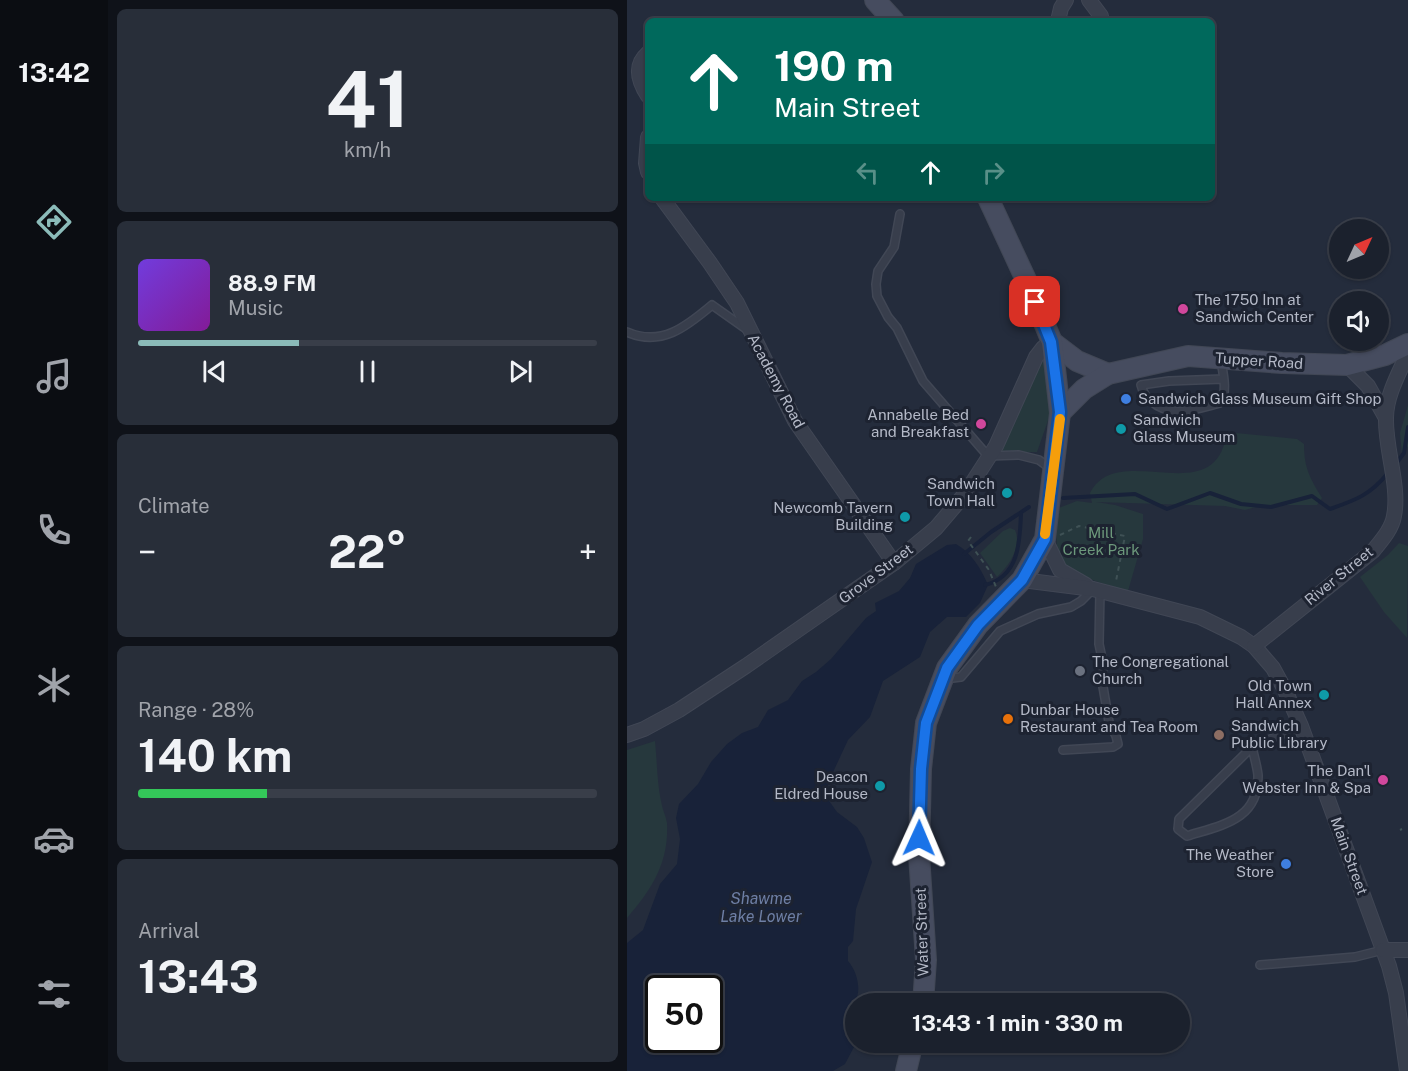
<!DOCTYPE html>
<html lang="en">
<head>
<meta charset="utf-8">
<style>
  body { margin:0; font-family:"Public Sans",sans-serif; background:#282e39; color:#f1f3f6; height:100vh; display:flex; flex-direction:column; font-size:22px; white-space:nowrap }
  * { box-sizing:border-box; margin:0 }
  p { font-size:20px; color:#a0a3aa }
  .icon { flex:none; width:33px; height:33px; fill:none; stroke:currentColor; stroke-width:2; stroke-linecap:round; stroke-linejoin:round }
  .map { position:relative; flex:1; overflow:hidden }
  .drawer { display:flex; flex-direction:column; gap:9px; padding:9px; background:#0f1219; width:519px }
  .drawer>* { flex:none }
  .guide { position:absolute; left:18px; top:18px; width:570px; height:183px; border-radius:9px; box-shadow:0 2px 4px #0004,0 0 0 2px #393e49; background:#00695c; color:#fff; overflow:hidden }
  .needle { width:39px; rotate:46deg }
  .buttons { position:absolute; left:702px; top:219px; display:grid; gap:12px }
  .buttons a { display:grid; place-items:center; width:60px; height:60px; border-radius:50%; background:#1b212d; box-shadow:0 2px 4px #0004,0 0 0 2px #393e49; font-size:30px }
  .speed { position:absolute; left:18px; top:975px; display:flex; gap:12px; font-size:30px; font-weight:700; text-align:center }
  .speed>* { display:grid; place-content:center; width:78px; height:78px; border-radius:50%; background:#1b212d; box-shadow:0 2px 4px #0004,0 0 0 2px #393e49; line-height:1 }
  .speed .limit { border:3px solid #111; border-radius:9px; background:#fff; color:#111 }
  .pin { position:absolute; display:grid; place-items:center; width:51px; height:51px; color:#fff; margin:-26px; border-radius:12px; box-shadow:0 3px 9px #0006 }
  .me { position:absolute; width:66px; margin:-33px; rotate:1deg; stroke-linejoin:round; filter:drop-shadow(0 0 4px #0008) }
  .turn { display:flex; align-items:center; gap:21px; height:126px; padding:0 30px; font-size:27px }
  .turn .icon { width:78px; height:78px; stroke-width:2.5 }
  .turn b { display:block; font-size:42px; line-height:51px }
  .lanes { display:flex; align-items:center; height:57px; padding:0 30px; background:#0003; justify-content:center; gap:30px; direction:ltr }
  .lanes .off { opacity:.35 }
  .big { font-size:45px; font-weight:700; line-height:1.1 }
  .drawer .tile { flex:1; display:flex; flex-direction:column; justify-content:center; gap:9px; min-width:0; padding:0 21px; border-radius:9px; background:#282e39 }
  .drawer .dial { align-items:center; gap:0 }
  .dial b { font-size:78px; line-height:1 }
  .song { display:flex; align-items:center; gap:18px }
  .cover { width:72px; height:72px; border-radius:9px; background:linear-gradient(135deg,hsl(260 70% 55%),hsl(290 70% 35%)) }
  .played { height:6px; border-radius:3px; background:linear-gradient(90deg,#8bbbb9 35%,#393e49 35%) }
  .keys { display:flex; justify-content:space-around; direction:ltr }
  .heat { display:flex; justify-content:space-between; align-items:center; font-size:33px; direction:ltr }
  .charge { height:9px; border-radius:4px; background:linear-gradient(90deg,#34c759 28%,#393e49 0) }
  .trip { position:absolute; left:218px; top:993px; width:345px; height:60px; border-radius:30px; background:#1b212d; box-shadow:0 2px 4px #0004,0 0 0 2px #393e49; font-weight:700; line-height:60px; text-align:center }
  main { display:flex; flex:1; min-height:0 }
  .tab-bar { display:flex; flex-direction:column; width:108px; justify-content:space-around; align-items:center; background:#0b0d12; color:#a0a3aa }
  .tab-bar .icon { width:42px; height:42px }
  .tab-bar .on { color:#8bbbb9 }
  .tab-bar b { font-size:27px; color:#f1f3f6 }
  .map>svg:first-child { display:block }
  .green { fill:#26383d }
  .water { fill:#182239; fill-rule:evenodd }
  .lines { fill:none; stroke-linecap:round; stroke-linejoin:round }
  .stream { stroke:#182239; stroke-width:4 }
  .lane-casing { stroke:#414755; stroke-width:10 }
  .street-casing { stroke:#414755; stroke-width:16 }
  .secondary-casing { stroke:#414755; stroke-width:22 }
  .path { stroke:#3f5155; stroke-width:2; stroke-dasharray:4.5 4.5; stroke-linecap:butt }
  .lane { stroke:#383e4c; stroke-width:7 }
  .street { stroke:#383e4c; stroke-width:14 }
  .secondary { stroke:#464c5f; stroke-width:20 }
  .route-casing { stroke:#114b97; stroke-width:15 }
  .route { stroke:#1a73e8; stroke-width:10 }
  .slow { stroke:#f59e0b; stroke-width:10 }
  .hotel-dot { fill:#d1479c; stroke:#1d2331; stroke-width:2 }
  .shop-dot { fill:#3f7fe0; stroke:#1d2331; stroke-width:2 }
  .culture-dot { fill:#0f9aa8; stroke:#1d2331; stroke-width:2 }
  .worship-dot { fill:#6b7280; stroke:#1d2331; stroke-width:2 }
  .food-dot { fill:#e8710a; stroke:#1d2331; stroke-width:2 }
  .education-dot { fill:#8d6e63; stroke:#1d2331; stroke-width:2 }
  .labels { text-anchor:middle; stroke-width:6; stroke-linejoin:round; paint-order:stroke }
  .poi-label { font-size:15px; fill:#b4b9c7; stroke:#1d2331; text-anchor:end }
  .street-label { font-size:15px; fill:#b4b9c7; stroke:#1d2331 }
  .park-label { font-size:15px; fill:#6c987b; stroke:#1d2331 }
  .water-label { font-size:16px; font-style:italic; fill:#6e7fa5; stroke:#1d2331 }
</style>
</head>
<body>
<main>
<nav class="tab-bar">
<b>13:42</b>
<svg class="icon on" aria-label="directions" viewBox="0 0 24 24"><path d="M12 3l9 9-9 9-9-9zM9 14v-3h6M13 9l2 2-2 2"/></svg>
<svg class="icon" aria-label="music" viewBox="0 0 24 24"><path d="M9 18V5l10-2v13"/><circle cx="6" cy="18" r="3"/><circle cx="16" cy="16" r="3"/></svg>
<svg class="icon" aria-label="phone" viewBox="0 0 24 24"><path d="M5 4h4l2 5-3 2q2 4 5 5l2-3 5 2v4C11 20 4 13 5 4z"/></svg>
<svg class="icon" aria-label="climate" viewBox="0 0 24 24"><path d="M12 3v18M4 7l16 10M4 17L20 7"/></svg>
<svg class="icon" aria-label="car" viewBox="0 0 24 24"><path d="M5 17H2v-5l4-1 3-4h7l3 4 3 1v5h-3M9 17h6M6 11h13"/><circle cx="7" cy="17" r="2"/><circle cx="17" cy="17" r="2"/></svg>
<svg class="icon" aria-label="filters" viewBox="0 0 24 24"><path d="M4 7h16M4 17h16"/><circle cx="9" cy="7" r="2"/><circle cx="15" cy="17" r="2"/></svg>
</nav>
<section class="drawer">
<div class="tile dial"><b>41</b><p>km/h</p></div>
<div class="tile">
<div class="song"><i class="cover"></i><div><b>88.9 FM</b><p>Music</p></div></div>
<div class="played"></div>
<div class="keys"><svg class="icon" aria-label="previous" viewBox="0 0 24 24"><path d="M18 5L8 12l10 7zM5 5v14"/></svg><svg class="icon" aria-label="pause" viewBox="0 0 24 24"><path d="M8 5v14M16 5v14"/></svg><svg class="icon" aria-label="next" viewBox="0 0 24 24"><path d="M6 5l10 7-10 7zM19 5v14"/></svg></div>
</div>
<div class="tile"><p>Climate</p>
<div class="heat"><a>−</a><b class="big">22°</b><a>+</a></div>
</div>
<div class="tile"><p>Range · 28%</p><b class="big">140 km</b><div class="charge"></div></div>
<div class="tile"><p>Arrival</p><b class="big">13:43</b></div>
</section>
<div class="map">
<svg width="781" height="1071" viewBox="0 0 781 1071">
  <rect width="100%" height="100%" fill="#242c3c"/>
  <g class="green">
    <polygon points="417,357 419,359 425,409 410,452 372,452 413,359"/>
    <polygon points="781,405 781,446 775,455 773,433"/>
    <path d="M609,433l61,6 7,5c0,24 6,34 18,54l-5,7h-54l-18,5 -20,-4 -129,-4 19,3 28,9v25l-15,52c-19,-6 -61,-15 -69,-35 -4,-9 -2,-37 -3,-47l21,-8 15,2 -2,-10c27,-54 122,18 136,-56z"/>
    <path d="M383,528l5,2c7,17 -6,36 -18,47l-17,-24 23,-22z"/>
    <polygon points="772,543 781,546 780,638 757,612 733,577 761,555"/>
    <path d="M28,741c2,20 2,41 6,60 1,8 5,15 6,22 2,40 -15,66 -40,95v-168z"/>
  </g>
  <path class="water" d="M329,544c16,9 25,25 32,41l-8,18 -14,14h-19l-17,15 -10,25 -37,24 -13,36 -22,23 -20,43 -1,15 10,14 20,15 7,11 8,24 -16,47 -3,32 -5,6v14c9,10 14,29 7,41l-1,45 -9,17 -12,7h-206v-128l16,-13 17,-46 17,-20 3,-25 -4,-21 3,-14 19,-20 13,-22 16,-18 15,-11 16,-6 10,-17 20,-10 14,-19 14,-9 15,-13 35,-41 10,-7 -1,-8 24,-12 11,-13 6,-14 31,-19zM32,988h50v52h-50z"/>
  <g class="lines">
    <g class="stream">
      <polyline points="768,465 777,453 781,427"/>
      <path d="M436,498l72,-4 32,15 43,-16 31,11 30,3 41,-11 18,13c26,-9 40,-14 58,-36"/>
      <polyline points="337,554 364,532 402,507"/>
      <path d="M358,585c34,-8 35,-43 36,-72"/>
    </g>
    <g class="lane-casing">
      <g id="lane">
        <polyline points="273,214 267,247 251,271 249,284 250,296 261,317 270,328 296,381 361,456 392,455 412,460 424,469"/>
        <path d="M0,332c34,15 59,-5 85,-27l34,24"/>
        <path d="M594,361c2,12 7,32 -1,42 -24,6 -49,16 -69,-2 -6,-4 -8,-9 -10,-16l28,-4 54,-2"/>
        <polyline points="318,679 334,677 373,631 411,614 444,607 454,601 466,589"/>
        <path d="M625,747c2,9 5,19 6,28 1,45 -36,50 -71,61l-9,-7 1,-10 73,-72 49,-21"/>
        <polyline points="436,750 486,747 491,744 489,736 482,722 475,681 476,663 472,644 473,591"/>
        <polyline points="633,965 728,957 756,950"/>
      </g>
    </g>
    <g class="street-casing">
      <g id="street">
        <polyline points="462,0 474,16 473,21"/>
        <polyline points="431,21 434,8 439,0"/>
        <path d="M21,53c-15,13 -9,29 0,43"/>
        <polyline points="21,137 19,163 21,172"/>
        <polyline points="35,198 83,263 110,303 168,421 267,563"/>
        <polyline points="720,365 741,386 759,418"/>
        <polyline points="418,539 433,570 459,585"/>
        <polyline points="395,580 466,589 573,617 614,637 627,646 646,668 658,690 674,726 762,966 769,993 780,1071"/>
        <path d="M627,646l119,-95c8,-10 19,-22 21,-35 6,-30 -9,-67 -8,-98 0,-22 13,-45 22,-65"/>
        <polyline points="0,735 17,729 52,710 119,666 267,563 309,528 338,494 369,446 409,357 416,348 425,342"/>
        <polyline points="756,950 781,950"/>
      </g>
    </g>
    <g class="secondary-casing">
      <g id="secondary">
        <polyline points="248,0 267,21"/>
        <polyline points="425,342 450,361 481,374"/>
        <polyline points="433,413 457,389 481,374 561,356 655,363 720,365 758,355 781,344"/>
        <polyline points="296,1004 299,960 292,855 294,769 299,723 320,668 351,625 395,580 418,539 433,413 425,342 400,282 361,198"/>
        <polyline points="279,1071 286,1042"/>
      </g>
    </g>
    <g class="path">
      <polyline points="433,535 452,526 498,536 489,581"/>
      <polyline points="344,537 341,541 362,570 369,587"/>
      <polyline points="773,830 775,829"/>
    </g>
    <use href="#lane" class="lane"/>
    <use href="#street" class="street"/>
    <use href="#secondary" class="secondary"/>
  </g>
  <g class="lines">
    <g class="route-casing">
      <polyline id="route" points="292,838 294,769 299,723 320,668 351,625 395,580 418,539 433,412 424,342 408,302"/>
    </g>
    <use href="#route" class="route"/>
    <polyline class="slow" points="418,534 433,419"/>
  </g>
  <g class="hotel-dot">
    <circle cx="556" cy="309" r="6"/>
    <circle cx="354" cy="424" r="6"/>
    <circle cx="756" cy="780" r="6"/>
  </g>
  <g class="shop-dot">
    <circle cx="499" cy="399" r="6"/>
    <circle cx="659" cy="864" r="6"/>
  </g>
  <g class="culture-dot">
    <circle cx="494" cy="429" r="6"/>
    <circle cx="380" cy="493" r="6"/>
    <circle cx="278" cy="517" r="6"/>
    <circle cx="697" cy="695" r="6"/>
    <circle cx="253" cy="786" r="6"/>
  </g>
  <circle class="worship-dot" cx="453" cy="671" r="6"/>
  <circle class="food-dot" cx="381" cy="719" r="6"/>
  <circle class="education-dot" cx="592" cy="735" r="6"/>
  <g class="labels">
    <g class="poi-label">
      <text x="568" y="305" text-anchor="start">The 1750 Inn at<tspan x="568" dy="17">Sandwich Center</tspan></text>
      <text x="511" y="404" text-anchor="start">Sandwich Glass Museum Gift Shop</text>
      <text x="342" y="420">Annabelle Bed<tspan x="342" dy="17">and Breakfast</tspan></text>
      <text x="506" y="425" text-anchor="start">Sandwich<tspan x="506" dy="17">Glass Museum</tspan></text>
      <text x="368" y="489">Sandwich<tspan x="368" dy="17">Town Hall</tspan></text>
      <text x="266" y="513">Newcomb Tavern<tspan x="266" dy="17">Building</tspan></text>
      <text x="465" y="667" text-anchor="start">The Congregational<tspan x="465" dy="17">Church</tspan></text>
      <text x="685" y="691">Old Town<tspan x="685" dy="17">Hall Annex</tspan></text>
      <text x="393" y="715" text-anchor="start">Dunbar House<tspan x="393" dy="17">Restaurant and Tea Room</tspan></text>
      <text x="604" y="731" text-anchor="start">Sandwich<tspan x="604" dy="17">Public Library</tspan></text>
      <text x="744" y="776">The Dan'l<tspan x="744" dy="17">Webster Inn &amp; Spa</tspan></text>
      <text x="241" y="782">Deacon<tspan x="241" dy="17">Eldred House</tspan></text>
      <text x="647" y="860">The Weather<tspan x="647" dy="17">Store</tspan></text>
    </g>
    <g class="street-label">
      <text transform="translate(632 361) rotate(4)" y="5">Tupper Road</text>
      <text transform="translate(149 381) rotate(62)" y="5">Academy Road</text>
      <text transform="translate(249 574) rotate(-37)" y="5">Grove Street</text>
      <text transform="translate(712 576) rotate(-39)" y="5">River Street</text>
      <text transform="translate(722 856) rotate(70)" y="5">Main Street</text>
      <text transform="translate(295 932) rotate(-92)" y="5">Water Street</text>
    </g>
    <g class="park-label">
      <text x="474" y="538">Mill<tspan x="474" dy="17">Creek Park</tspan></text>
    </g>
    <g class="water-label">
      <text x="134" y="904">Shawme<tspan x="134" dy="18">Lake Lower</tspan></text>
    </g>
  </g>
</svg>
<div class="buttons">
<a><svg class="needle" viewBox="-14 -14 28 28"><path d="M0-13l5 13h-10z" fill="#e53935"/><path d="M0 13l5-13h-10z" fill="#a0a3aa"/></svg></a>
<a><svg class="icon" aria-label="sound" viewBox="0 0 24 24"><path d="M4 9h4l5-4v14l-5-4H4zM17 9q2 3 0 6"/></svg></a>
</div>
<div class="speed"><div class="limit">50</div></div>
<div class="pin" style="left:408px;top:302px;background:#d93025"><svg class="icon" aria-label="arrive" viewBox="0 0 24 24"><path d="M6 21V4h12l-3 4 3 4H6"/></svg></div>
<svg class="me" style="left:292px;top:838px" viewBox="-20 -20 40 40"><path d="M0-17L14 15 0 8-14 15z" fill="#1a73e8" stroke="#fff" stroke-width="4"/></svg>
<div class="trip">13:43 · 1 min · 330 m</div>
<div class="guide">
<div class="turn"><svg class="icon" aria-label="ahead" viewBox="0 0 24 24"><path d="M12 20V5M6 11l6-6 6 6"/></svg><div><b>190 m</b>Main Street</div></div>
<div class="lanes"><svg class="icon off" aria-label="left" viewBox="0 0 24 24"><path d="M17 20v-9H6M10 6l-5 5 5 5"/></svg><svg class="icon" aria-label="ahead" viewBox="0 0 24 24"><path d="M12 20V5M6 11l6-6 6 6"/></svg><svg class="icon off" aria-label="right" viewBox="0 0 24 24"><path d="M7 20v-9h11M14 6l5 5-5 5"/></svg></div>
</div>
</div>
</main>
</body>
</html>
